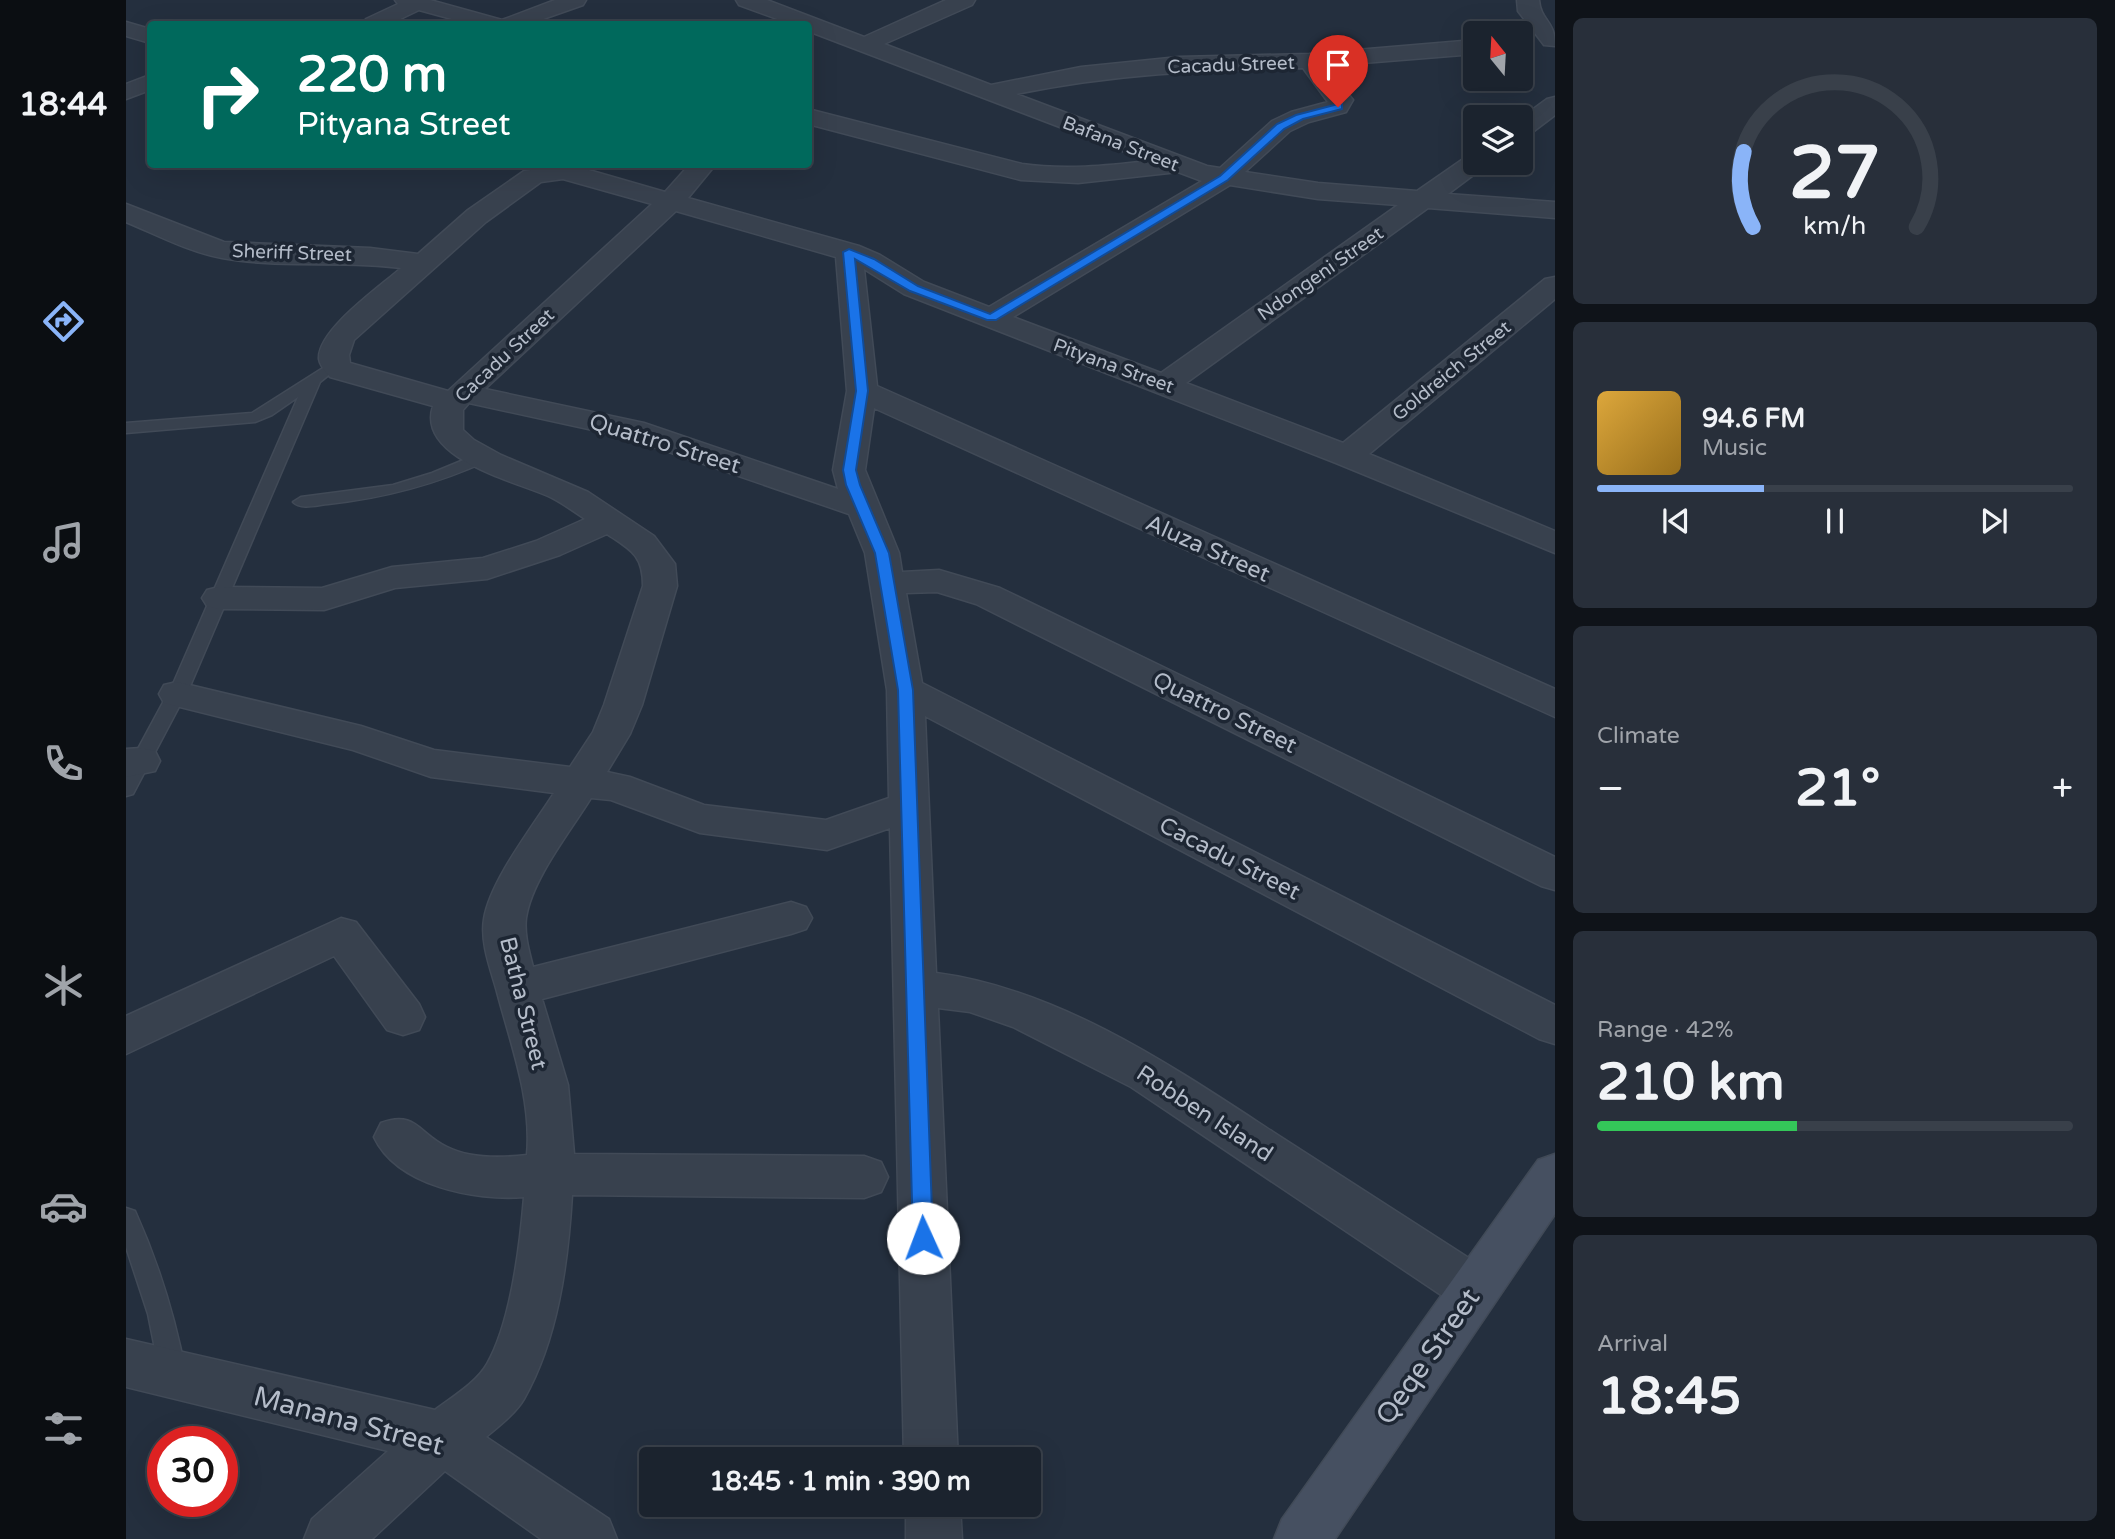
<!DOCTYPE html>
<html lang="en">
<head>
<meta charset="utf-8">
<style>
  body { margin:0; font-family:"Varela Round",sans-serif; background:#282f3a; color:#f1f3f6; height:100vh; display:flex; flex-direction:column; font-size:26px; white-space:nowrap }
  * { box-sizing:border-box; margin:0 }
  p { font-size:23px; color:#a0a4aa }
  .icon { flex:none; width:38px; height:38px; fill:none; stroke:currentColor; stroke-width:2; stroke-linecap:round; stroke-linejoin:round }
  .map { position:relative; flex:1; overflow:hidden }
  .sheet { display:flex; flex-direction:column; gap:18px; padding:18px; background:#0f1319; width:560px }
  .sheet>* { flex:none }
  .hud { position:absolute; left:21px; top:21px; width:665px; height:147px; border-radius:7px; box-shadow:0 7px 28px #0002,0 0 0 2px #39404a; background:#00695c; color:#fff; overflow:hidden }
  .needle { width:46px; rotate:342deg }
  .tools { position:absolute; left:1337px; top:21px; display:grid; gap:14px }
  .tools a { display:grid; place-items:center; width:70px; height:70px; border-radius:7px; background:#1b232e; box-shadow:0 7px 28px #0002,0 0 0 2px #39404a; font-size:35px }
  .speed { position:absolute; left:21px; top:1426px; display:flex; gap:14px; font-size:35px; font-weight:700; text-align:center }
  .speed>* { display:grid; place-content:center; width:91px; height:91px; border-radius:50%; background:#1b232e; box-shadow:0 7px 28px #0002,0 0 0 2px #39404a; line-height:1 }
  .speed .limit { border:10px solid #d22; background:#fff; color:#111 }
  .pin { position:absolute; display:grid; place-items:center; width:60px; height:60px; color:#fff; margin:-72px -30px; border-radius:50% 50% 50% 0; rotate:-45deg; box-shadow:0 0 7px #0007 }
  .pin .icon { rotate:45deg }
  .me { position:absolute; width:77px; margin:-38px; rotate:358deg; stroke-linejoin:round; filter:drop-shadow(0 0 5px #0008) }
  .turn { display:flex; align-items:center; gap:24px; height:147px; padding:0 35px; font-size:32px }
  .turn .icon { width:91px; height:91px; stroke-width:2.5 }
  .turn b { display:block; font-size:49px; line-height:60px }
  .big { font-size:52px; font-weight:700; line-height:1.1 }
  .sheet .widget { flex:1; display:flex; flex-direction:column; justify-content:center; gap:10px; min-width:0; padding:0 24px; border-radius:10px; background:#282f3a }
  .sheet .dial { align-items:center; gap:0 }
  .dial svg { height:182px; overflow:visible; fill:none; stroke:#39404a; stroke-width:7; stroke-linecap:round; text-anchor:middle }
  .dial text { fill:#f1f3f6; stroke:none }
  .song { display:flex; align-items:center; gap:21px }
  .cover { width:84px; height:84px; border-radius:10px; background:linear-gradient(135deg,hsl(40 70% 55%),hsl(40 70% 35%)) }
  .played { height:7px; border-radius:4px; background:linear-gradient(90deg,#8ab4f8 35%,#39404a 35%) }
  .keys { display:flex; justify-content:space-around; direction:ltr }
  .heat { display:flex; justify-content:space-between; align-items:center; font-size:38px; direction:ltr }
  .charge { height:10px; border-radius:5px; background:linear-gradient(90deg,#34c759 42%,#39404a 0) }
  .trip { position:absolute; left:513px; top:1447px; width:402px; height:70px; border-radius:7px; background:#1b232e; box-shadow:0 7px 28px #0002,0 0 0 2px #39404a; font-weight:700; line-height:70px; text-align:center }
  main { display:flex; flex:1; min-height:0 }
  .tab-bar { display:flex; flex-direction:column; width:126px; justify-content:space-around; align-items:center; background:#0b0e12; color:#a0a4aa }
  .tab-bar .icon { width:49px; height:49px }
  .tab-bar .on { color:#8ab4f8 }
  .tab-bar b { font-size:32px; color:#f1f3f6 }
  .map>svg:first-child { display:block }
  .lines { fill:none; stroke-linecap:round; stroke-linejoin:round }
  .lane-casing { stroke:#414a57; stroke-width:3 }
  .street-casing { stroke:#414a57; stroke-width:3 }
  .secondary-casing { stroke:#414a57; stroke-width:3 }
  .lane { fill:#38414e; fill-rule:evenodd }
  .street { fill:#38414e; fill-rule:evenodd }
  .secondary { fill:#465061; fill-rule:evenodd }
  .route { fill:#1a73e8; stroke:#114b97; stroke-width:2 }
  .labels { text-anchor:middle; stroke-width:7; stroke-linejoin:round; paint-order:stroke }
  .far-street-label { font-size:19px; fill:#b4bcc9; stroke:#1d2633 }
  .street-label { font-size:23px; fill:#b4bcc9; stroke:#1d2633 }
  .near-street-label { font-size:28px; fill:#b4bcc9; stroke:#1d2633 }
</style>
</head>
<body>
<main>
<nav class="tab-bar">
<b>18:44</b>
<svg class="icon on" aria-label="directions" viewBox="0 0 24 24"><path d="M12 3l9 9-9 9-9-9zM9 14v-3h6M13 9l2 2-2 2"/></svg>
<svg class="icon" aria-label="music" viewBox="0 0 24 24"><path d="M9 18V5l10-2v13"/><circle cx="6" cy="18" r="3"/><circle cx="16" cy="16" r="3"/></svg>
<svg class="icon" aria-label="phone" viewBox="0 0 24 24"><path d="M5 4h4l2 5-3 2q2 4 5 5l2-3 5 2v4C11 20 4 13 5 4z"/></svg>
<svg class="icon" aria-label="climate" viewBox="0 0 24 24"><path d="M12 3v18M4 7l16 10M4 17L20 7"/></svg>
<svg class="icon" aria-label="car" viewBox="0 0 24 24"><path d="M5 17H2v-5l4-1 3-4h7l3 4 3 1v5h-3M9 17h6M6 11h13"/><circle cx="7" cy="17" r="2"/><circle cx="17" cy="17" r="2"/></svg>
<svg class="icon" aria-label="filters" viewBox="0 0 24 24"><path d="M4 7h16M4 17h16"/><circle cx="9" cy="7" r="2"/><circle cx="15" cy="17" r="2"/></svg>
</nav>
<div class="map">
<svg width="1429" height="1539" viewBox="0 0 1429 1539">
  <rect width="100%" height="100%" fill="#242f3e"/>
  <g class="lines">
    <g class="lane-casing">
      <g id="lane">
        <polygon points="208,361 215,365 194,382 65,684 7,794 0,796 0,771 47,684 172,397 146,415 129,422 0,433 0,423 126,413"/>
        <path d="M357,452l6,2 2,3 -2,3c-52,24 -104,38 -161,44 -11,1 -27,6 -35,-2l8,-5 92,-12 39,-12z"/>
        <path d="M0,1208l9,3c24,53 40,106 51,163l-4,9 -9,3 -9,-3 -4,-9 -12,-60 -22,-67z"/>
      </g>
    </g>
    <g class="street-casing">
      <g id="street">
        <polygon points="269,0 304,0 376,20 429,0 460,0 457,5 403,24 344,24 293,10 264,24 237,24 240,19 272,4"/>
        <path d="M610,0h31l97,37 82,-37h29l-3,5 -88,39 107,41 90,-18 98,-10 130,-3 166,-14v14l-149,12 27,34 -7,12 -37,10 -19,9 -45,41 73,11 99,8 49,-34 9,-3v9h12l-3,4 -36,27 107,8v16l-127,-10 -242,175 157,60 202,-164 10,-2v22l-186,155 186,77v22l-219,-90 -432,-169 -40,-25 13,117 678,303v28l-681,-309 -9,62 34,83 3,19 37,-2 61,18 555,269v33l-14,-4 -565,-282 -39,-12 -31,1 16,90 633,322v39l-16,-5 -614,-323 11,257c123,16 236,93 337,159 73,47 146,94 219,141l7,16 -7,16 -18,7 -18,-7 -325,-218 -118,-60 -43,-15 -32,-4 20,452h-54l-14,-632 -63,22 -127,-17 -89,-33 -20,-2c-21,34 -59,81 -65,120 -2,16 3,33 7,49l258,-65 15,5 6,11 -6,11 -15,5 -249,65 26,86 6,69 290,2 17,6 7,15 -7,15 -17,6 -292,-3c-4,68 -14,144 -48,204 -8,14 -25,27 -38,38l123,82 8,20h-76l-96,-68 -73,68h-68l8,-20 76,-68 -262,-64v-48l309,71c17,-13 41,-27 52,-46 24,-42 33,-119 37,-167 -49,4 -127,-11 -150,-60l7,-14c35,-13 38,11 66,24 24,12 54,11 80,8 5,-55 -16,-110 -30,-163 -6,-22 -17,-49 -13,-73 6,-38 49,-93 70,-126l-123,-16 -78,-27 -189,-47 -5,-9 5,-9 13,-3 184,44 73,24 136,17 23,-35 11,-27 39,-119c0,-31 -12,-36 -36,-52l-47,21 -73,24 -92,9 -71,22 -105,-1 -12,-3 -5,-8 5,-8 12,-3 103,1 70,-21 91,-9 53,-17 49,-22c-12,-8 -24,-17 -37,-23 -34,-15 -132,-38 -115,-90l-103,-29c-4,-5 -10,-11 -11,-18 -2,-29 62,-73 82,-91 -59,-8 -120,1 -179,-10 -33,-6 -65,-23 -96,-36v-18l98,38 146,6 48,6 50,-44 56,-39 44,-7 97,28 25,-28h26l-28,34 171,48 21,9 44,27 65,25 213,-126 -24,-9 -100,11 -57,-3 -213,-56v-15l214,55c42,6 84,2 127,-3l-341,-130v-7h-17l-52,-19zM1177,68l25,34 -37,10 -19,9 -52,47 -13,-2 -191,-72c98,-20 186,-24 287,-26zM437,179l89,25 -204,187 -98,-28 -1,-8 5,-15 132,-118 55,-40zM1104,185l88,14 80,6 -237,168 -148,-56zM550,211l160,46 11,134 -14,79 5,19 -194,-66 -159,-34zM343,403l156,34 224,77 16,39 22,137 2,108 -63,22 -122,-15 -74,-28 -23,-5 23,-38 12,-29 35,-119 -2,-22 -21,-28 -66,-44 -87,-37 -27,-15 -11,-10v-20z"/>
        <path d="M1391,0h22c2,22 16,19 16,46l-11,-1 -26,-34z"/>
        <polygon points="0,22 24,29 24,43 0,36"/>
        <polygon points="24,75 24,90 0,99 0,84"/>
        <polygon points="1429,97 1429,115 1404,134 1395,136 1395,118 1421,99"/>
        <polygon points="15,748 29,751 34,761 29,771 0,777 0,749"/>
        <polygon points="215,918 230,922 293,1004 299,1017 293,1030 277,1035 261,1030 208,956 0,1054 0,1016"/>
        <polygon points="780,1505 834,1505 836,1539 780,1539"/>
      </g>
    </g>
    <g class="secondary-casing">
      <polygon id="secondary" points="1429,1154 1429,1214 1209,1539 1148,1539 1156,1519 1412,1160"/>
    </g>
    <use href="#lane" class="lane"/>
    <use href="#street" class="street"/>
    <use href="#secondary" class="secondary"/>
  </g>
  <polygon class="route" points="1212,104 1216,104 1216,109 1177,119 1158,129 1102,180 870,320 861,320 784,291 729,259 742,391 730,470 734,485 763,553 787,690 807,1238 804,1244 797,1247 790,1244 787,1238 772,690 749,553 720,485 717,470 730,391 717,252 723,249 748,259 792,286 864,314 1094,176 1151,124 1170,115"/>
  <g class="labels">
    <g class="far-street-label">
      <text transform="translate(1105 64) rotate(-2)" y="7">Cacadu Street</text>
      <text transform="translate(995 143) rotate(21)" y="7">Bafana Street</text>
      <text transform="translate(166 252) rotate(2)" y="7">Sheriff Street</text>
      <text transform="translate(1194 273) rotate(-35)" y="7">Ndongeni Street</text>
      <text transform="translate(378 355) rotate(-43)" y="7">Cacadu Street</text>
      <text transform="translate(988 365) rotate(20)" y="7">Pityana Street</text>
      <text transform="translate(1325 370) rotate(-39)" y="7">Goldreich Street</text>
    </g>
    <g class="street-label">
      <text transform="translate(539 443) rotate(17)" y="8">Quattro Street</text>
      <text transform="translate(1082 548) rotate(24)" y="8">Aluza Street</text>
      <text transform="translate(1099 712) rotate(26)" y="8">Quattro Street</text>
      <text transform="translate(1104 858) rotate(27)" y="8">Cacadu Street</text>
      <text transform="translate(398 1003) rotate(76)" y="8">Batha Street</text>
      <text transform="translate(1079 1113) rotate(33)" y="8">Robben Island</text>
    </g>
    <g class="near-street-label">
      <text transform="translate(1301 1356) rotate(-55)" y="10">Qeqe Street</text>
      <text transform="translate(223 1420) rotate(15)" y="10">Manana Street</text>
    </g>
  </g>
</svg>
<div class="tools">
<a><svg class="needle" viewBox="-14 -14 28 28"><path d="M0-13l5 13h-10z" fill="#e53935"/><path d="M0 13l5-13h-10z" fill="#a0a4aa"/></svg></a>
<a><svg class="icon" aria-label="layers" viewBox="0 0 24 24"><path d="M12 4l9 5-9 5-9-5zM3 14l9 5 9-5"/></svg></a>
</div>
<div class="speed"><div class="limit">30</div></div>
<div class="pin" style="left:1212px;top:107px;background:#d93025"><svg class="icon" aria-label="arrive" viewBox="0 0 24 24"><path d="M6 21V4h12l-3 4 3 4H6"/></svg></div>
<svg class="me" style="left:797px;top:1238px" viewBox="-20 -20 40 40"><circle r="19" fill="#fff"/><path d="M0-13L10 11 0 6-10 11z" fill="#1a73e8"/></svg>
<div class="trip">18:45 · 1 min · 390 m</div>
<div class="hud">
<div class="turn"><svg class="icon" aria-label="right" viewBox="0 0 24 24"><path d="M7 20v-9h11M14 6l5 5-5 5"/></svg><div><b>220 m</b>Pityana Street</div></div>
</div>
</div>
<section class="sheet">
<div class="widget dial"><svg viewBox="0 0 100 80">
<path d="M14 69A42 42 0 1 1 86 69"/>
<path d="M14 69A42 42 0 0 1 10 36" stroke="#8ab4f8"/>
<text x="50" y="56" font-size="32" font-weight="700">27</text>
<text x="50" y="72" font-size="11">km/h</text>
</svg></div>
<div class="widget">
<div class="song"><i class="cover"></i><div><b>94.6 FM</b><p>Music</p></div></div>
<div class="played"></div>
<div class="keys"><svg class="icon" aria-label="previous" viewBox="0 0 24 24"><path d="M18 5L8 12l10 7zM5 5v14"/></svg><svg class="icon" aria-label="pause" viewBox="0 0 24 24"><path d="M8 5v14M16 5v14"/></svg><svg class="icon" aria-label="next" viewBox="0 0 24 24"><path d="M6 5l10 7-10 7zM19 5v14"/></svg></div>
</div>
<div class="widget"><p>Climate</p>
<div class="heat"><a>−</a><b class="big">21°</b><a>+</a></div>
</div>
<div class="widget"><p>Range · 42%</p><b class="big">210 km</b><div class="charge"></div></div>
<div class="widget"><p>Arrival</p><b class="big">18:45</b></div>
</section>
</main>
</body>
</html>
